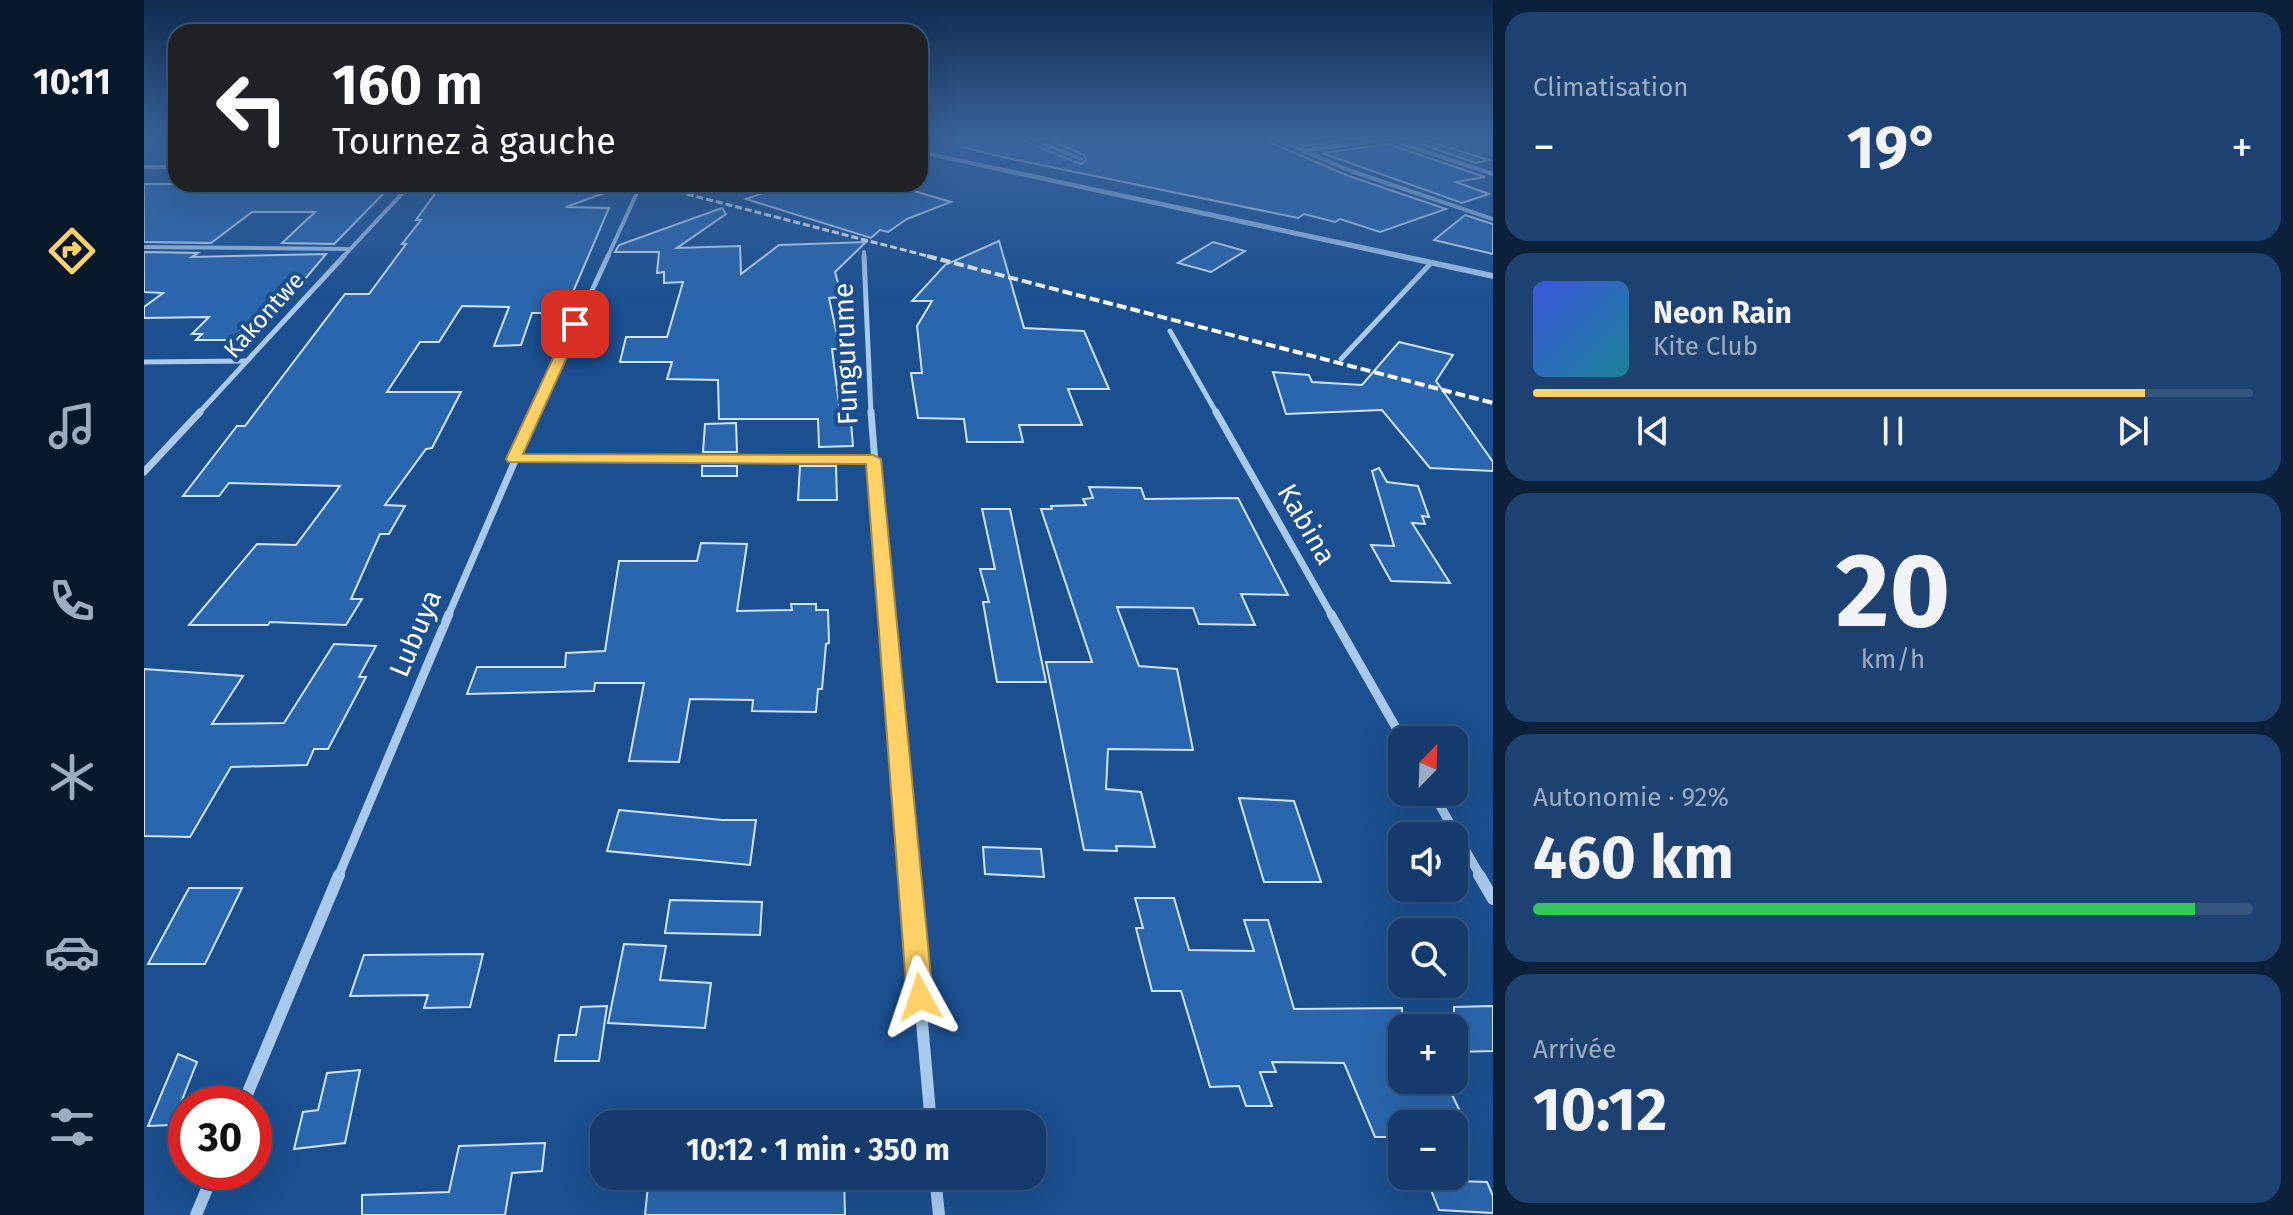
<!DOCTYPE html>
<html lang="fr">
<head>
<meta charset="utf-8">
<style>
  body { margin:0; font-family:"Fira Sans",sans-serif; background:#1d4271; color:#f1f3f6; height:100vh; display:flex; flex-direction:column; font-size:30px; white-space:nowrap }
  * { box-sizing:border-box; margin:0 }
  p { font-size:26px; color:#9dadc1 }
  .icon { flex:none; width:44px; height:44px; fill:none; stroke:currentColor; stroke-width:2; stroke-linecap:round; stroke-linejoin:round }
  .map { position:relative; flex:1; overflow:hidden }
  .drawer { display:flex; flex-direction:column; gap:12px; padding:12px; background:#0b203b; width:800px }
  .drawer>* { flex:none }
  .banner { position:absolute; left:24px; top:24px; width:760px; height:168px; border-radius:24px; box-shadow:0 8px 32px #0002,0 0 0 2px #33557e; background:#202124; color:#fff; overflow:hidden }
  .needle { width:52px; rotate:23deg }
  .fabs { position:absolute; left:1244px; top:726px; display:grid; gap:16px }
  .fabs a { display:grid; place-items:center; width:80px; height:80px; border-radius:16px; background:#143b6b; box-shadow:0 8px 32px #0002,0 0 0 2px #33557e; font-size:40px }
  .speed { position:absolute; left:24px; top:1086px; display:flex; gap:16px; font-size:40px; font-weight:700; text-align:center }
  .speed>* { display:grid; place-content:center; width:104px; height:104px; border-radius:50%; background:#143b6b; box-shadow:0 8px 32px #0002,0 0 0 2px #33557e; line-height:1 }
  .speed .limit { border:12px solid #d22; background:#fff; color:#111 }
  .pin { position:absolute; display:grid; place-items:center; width:68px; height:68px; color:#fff; margin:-34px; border-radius:16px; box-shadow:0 4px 12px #0006 }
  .me { position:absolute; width:88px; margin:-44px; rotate:355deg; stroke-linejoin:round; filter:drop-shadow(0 0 6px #0008) }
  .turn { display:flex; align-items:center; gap:28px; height:168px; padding:0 32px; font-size:36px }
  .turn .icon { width:104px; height:104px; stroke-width:2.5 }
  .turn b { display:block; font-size:56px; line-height:68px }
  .big { font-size:60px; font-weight:700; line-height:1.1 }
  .drawer .tile { flex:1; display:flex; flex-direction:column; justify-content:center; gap:12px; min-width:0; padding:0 28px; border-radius:24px; background:#1d4271 }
  .drawer .dial { align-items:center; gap:0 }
  .dial b { font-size:104px; line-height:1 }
  .song { display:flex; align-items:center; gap:24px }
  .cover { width:96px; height:96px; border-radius:12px; background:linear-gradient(135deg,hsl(230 70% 55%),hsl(190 70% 35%)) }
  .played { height:8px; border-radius:4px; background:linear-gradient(90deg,#ffd166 85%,#33557e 85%) }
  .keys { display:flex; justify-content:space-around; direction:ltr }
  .heat { display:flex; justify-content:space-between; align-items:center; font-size:44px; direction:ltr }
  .charge { height:12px; border-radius:6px; background:linear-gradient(90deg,#34c759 92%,#33557e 0) }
  .trip { position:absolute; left:446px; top:1110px; width:456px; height:80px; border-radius:24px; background:#143b6b; box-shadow:0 8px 32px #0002,0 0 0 2px #33557e; font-weight:700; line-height:80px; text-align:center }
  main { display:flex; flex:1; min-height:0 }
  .menu { display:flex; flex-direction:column; width:144px; justify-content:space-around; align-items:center; background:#08182b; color:#9dadc1 }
  .menu .icon { width:56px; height:56px }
  .menu .selected { color:#ffd166 }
  .menu b { font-size:36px; color:#f1f3f6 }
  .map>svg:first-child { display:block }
  .building { fill:#2a66ad; stroke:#cfe3fa; stroke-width:2 }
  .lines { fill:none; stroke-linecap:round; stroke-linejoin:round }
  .minor-far4 { stroke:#a9c9ee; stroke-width:4 }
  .minor-far3 { stroke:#a9c9ee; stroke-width:5 }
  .minor-far2 { stroke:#a9c9ee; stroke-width:7 }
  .minor-far1 { stroke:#a9c9ee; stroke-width:9 }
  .minor { stroke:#a9c9ee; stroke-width:12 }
  .tertiary { fill:#a9c9ee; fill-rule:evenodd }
  .rail-far1 { stroke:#fff; stroke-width:3; stroke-dasharray:7 3; stroke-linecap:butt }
  .rail { stroke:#fff; stroke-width:4; stroke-dasharray:10 4; stroke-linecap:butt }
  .route { fill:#ffd166; stroke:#a68842; stroke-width:2 }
  .labels { text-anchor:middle; stroke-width:8; stroke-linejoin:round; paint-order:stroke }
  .far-street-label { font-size:24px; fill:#fff; stroke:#1b4f8f }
  .street-label { font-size:28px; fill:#fff; stroke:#1b4f8f }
</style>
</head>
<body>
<main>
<nav class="menu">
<b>10:11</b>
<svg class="icon selected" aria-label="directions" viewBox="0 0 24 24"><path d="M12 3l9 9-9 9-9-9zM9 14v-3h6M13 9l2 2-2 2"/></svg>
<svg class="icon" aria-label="music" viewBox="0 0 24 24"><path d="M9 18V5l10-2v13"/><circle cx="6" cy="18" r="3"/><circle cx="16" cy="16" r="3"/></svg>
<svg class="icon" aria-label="phone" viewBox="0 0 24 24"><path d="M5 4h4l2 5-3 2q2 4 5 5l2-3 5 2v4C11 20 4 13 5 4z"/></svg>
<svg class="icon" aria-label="climate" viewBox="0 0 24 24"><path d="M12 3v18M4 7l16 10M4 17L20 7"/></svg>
<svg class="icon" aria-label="car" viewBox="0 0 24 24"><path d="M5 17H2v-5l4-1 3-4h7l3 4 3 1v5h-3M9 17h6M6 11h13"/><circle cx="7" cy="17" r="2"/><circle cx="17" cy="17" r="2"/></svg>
<svg class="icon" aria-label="filters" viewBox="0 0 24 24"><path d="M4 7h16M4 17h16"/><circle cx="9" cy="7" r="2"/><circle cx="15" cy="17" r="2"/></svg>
</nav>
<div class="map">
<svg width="1349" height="1215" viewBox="0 0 1349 1215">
  <rect width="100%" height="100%" fill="#1b4f8f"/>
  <g class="building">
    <polygon points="818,137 879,137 882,142 937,164 942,160 940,155 898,137 1122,137 1125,142 1205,176 1302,209 1236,232 1196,219 1191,222 1160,214 1154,218 868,159 817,147"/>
    <polygon points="1140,137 1220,137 1160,146"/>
    <polygon points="1281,140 1345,160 1332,163 1270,142"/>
    <polygon points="1244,144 1341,177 1312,182 1345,194 1318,203 1178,153"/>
    <polygon points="0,184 249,184 190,244 138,243 171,212 108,212 67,243 0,242"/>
    <polygon points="298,184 477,184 477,187 422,207 465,208 420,313 388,313 377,345 350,346 365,307 318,306 295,342 276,342 243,392 317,392 288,448 282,449 241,505 261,506 245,534 236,534 207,599 218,599 202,625 126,622 124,625 45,625 113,544 152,545 196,486 85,483 75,496 39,496 93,426 101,426 201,294 225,294 262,244 258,244 277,220 272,220"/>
    <polygon points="645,184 746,184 807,202 763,219 744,232 736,230 727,238 602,199"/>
    <polygon points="578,208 582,214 533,248 596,246 597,274 635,245 722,242 691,272 698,297 685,298 696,349 688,349 696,411 706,411 709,446 675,447 674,419 575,419 574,380 523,379 528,362 476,362 482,337 523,337 539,282 520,283 520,272 513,273 515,252 471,252 475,245"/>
    <polygon points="1321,215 1349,224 1349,254 1290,240"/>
    <polygon points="855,241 880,328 940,331 965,389 924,389 938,425 875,425 879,442 823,442 820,419 774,418 767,373 778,373 773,326 788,301 768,301 801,265"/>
    <polygon points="1069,242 1101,251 1067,272 1034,263"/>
    <polygon points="0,252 54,253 48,257 182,254 161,279 156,279 141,294 134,294 87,340 52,340 58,334 48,334 65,317 0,318 0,307 19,293 0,292"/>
    <polygon points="1255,342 1309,355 1292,381 1349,462 1349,471 1286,468 1238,410 1142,414 1129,372 1165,375 1168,382 1218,385"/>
    <polygon points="592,423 593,452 559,452 561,424"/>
    <rect x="558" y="466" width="35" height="10"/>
    <polygon points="656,466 692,466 693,500 654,500"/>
    <polygon points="1235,468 1243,482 1274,486 1285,517 1278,516 1281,524 1268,523 1306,583 1247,581 1227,545 1250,546 1228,471"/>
    <polygon points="945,487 997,488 1001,499 1094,498 1144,595 1097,594 1111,625 1055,624 1049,608 973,607 995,666 1033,669 1049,750 964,749 962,789 997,792 1011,847 972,846 973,851 940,850 902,662 948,662 897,509 908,509 907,506 942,505 939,499 949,498"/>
    <polygon points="838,509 866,509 902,682 853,682 839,602 845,602 836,569 851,569"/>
    <polygon points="557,543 603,544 593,611 648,610 647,604 672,604 672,610 684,610 685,643 682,644 678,689 674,689 672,712 608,711 609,700 546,699 535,762 485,761 500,683 451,683 450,691 323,694 333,667 421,667 422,653 461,651 475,561 553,561"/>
    <polygon points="190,644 232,646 215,677 222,677 184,749 170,749 163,765 87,767 46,837 0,836 0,669 99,676 68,724 140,723"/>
    <polygon points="1095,798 1150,801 1177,882 1120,882"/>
    <polygon points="475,810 578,820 612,820 606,865 463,851"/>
    <polygon points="839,847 897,849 900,877 841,874"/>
    <polygon points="45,888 98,888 61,964 4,964"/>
    <polygon points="991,898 1030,898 1045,950 1110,951 1100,920 1124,920 1150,1009 1258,1008 1258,1084 1303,1084 1322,1124 1258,1124 1258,1137 1231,1137 1200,1063 1128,1062 1132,1072 1116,1072 1128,1106 1102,1106 1095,1086 1066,1087 1037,991 1008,991 992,928 999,928"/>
    <polygon points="526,900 618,902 616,935 521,933"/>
    <polygon points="480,944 522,946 516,980 567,983 561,1028 464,1023"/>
    <polygon points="339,954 326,1007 280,1008 284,995 206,996 220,955"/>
    <polygon points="463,1006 455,1061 411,1061 415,1035 432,1035 437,1007"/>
    <polygon points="1349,1006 1349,1051 1310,1052 1310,1007"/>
    <polygon points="34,1054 53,1062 28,1125 4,1126"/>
    <polygon points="216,1070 201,1143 150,1149 159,1112 174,1110 183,1073"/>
    <polygon points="401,1143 398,1171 368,1173 361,1215 218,1215 218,1195 305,1192 315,1146"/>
    <polygon points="505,1176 700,1176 701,1215 501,1215"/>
    <polygon points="1283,1180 1343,1182 1349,1196 1349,1213 1295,1210"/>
  </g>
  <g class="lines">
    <g class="minor-far4">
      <polyline points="884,137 937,159"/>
      <polyline points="1127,137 1207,171 1349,219"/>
      <polyline points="1239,137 1349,174"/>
      <polyline points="1343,137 1349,139"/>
      <polyline points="1158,151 1244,139"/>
      <polyline points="0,167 32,167"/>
      <polyline points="0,247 204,249"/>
      <polyline points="720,252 720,258"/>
      <polyline points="198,258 267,184"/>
      <polyline points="463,258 497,184"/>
    </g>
    <g class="minor-far3">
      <polyline points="720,256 727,414"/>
      <polyline points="1026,331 1073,414"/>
      <polyline points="1197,359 1287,263"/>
      <polyline points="0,362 102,361"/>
      <polyline points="54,414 200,256"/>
      <polyline points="391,414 464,256"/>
    </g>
    <g class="minor-far2">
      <polyline points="727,412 743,616"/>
      <polyline points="1072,412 1188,616"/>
      <polyline points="370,459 729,459"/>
      <polyline points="0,472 56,412"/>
      <polyline points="304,616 392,412"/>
    </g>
    <g class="minor-far1">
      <polyline points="742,614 765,877"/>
      <polyline points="1187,614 1259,740"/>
      <polyline points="1288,792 1337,877"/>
      <polyline points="194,877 305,614"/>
    </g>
    <g class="minor">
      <polyline points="765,875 787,1124"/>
      <polyline points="1335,875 1349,899"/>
      <polyline points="99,1104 195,875"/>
      <polyline points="791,1176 795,1215"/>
      <polyline points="52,1215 70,1172"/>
    </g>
    <polygon class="tertiary" points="776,150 1349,273 1349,279 776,154"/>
    <polyline class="rail-far1" points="504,184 791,258"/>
    <polyline class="rail" points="783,256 1349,403"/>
  </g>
  <linearGradient id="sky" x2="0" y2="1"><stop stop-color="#0f2b4f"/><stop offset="0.45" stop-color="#39639b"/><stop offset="1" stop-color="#39639b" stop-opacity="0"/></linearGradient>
  <rect width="1349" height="307" fill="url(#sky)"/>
  <polygon class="route" points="431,320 438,324 379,454 729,455 737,459 789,997 785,1006 776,1009 767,1006 763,997 722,464 364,462 362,459 425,324"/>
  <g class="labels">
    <g class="far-street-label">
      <text transform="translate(120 315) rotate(-48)" y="8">Kakontwe</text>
    </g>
    <g class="street-label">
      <text transform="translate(701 354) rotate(-92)" y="10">Fungurume</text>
      <text transform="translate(1163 524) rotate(60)" y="10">Kabina</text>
      <text transform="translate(271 633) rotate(-67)" y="10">Lubuya</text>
    </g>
  </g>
</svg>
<div class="fabs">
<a><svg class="needle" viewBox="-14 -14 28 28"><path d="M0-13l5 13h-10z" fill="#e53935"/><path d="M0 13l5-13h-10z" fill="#9dadc1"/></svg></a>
<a><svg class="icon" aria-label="sound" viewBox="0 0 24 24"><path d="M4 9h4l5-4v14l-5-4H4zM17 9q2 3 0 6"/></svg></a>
<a><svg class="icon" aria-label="search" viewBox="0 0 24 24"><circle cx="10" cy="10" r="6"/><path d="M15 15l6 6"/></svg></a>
<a>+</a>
<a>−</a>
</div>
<div class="speed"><div class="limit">30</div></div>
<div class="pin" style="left:431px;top:324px;background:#d93025"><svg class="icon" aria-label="arrive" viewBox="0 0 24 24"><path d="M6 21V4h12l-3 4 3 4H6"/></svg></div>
<svg class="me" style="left:776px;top:997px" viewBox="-20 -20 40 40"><path d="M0-17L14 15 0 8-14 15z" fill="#ffd166" stroke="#fff" stroke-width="4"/></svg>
<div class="trip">10:12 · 1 min · 350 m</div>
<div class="banner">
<div class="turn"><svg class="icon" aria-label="left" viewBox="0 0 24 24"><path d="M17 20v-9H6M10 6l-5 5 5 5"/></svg><div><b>160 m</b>Tournez à gauche</div></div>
</div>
</div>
<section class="drawer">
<div class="tile"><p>Climatisation</p>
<div class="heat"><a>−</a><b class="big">19°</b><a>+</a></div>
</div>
<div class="tile">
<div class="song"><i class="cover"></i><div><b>Neon Rain</b><p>Kite Club</p></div></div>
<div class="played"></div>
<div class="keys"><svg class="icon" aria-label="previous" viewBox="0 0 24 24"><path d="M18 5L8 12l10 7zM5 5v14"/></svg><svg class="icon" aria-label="pause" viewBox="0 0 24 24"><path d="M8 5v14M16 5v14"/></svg><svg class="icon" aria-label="next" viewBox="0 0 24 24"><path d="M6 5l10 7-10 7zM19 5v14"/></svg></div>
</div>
<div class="tile dial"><b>20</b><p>km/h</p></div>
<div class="tile"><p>Autonomie · 92%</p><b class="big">460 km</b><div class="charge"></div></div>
<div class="tile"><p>Arrivée</p><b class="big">10:12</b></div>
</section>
</main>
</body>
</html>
